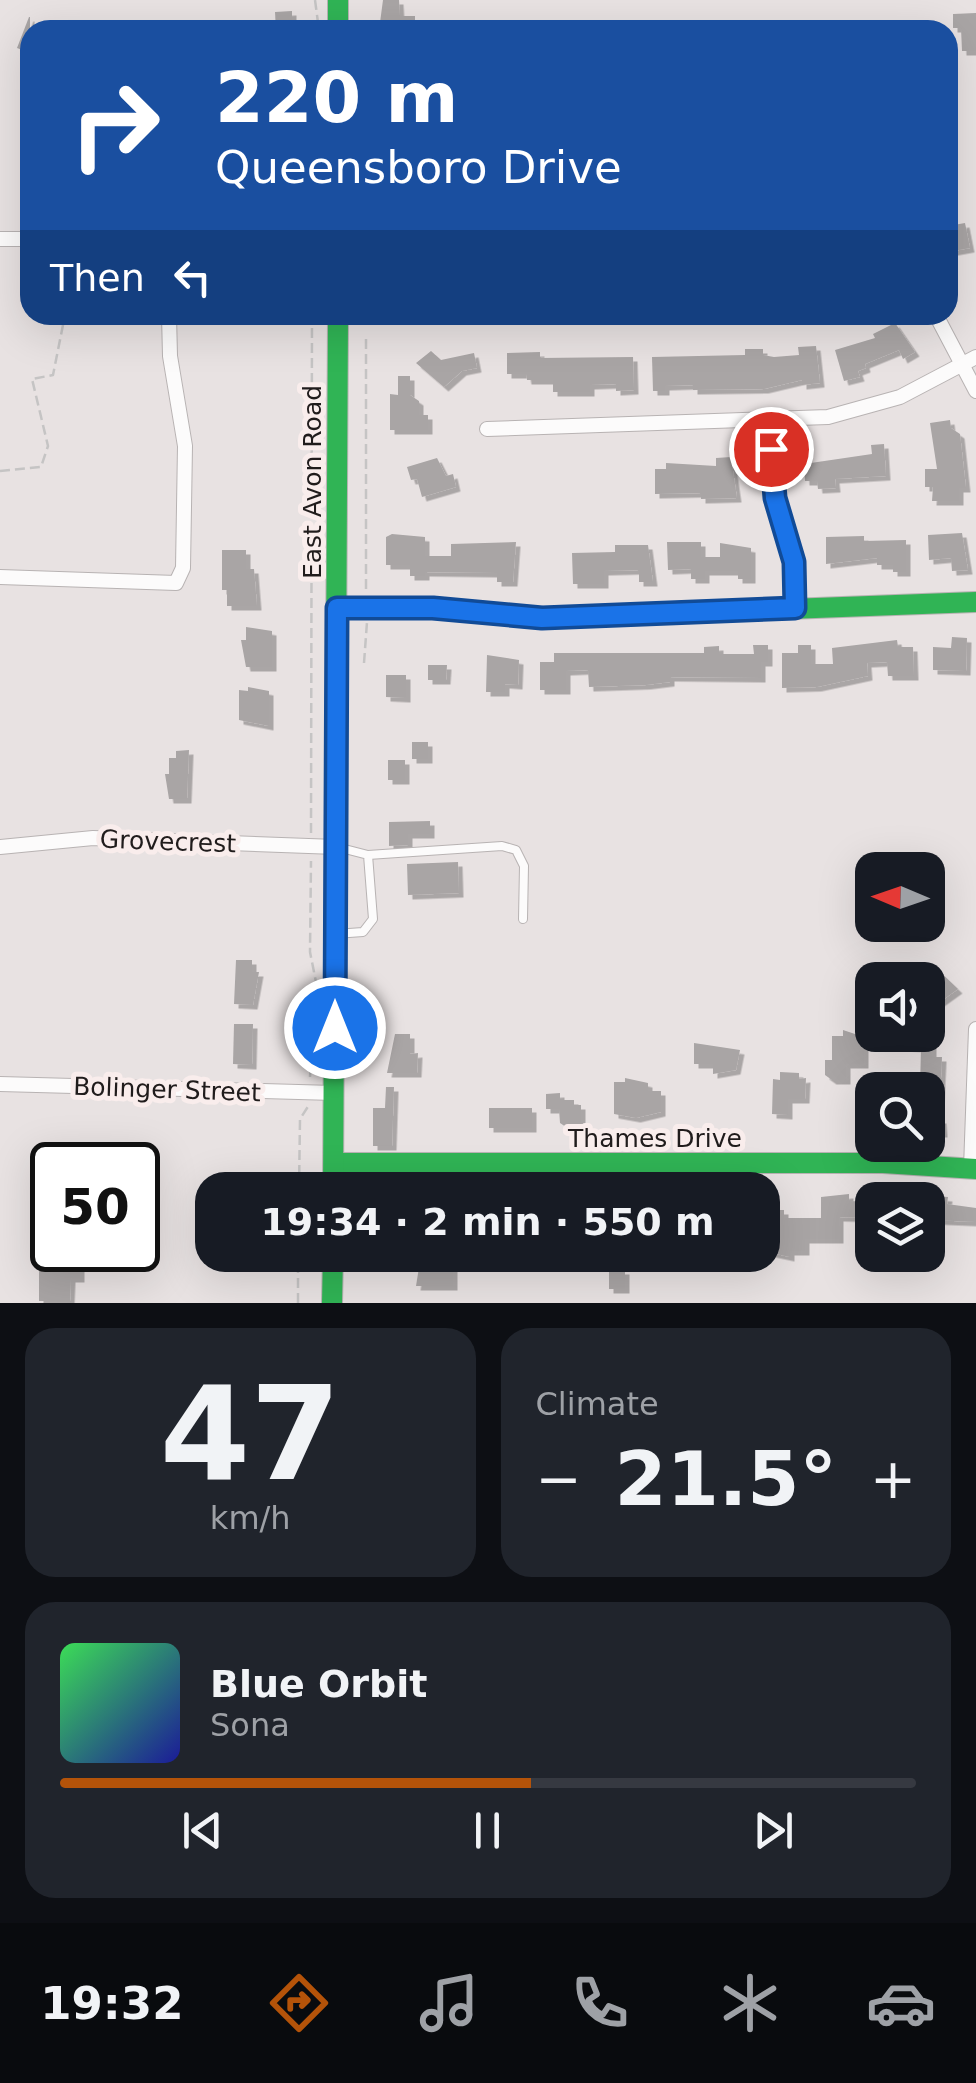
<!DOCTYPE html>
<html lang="en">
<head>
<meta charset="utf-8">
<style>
  body { margin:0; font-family:"DejaVu Sans",sans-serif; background:#20242c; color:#f1f3f6; height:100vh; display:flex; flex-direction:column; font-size:38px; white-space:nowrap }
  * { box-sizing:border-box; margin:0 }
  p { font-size:32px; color:#9ea1a6 }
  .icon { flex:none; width:55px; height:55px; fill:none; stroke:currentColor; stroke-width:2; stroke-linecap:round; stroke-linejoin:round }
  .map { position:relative; height:1303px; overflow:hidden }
  .drawer { display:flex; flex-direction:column; gap:25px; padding:25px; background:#0d0f14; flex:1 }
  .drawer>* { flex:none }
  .guide { position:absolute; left:20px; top:20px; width:938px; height:305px; border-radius:30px; box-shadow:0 10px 40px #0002; background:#1a4fa0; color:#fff; overflow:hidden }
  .needle { width:65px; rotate:272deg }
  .buttons { position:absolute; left:855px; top:852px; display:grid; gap:20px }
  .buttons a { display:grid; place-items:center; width:90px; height:90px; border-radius:20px; background:#171b24; box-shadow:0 10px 40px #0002; font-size:50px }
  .speed { position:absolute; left:30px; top:1142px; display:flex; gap:20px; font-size:50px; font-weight:700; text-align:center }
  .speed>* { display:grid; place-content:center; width:130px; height:130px; border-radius:50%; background:#171b24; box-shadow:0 10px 40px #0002; line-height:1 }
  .speed .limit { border:5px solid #111; border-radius:15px; background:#fff; color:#111 }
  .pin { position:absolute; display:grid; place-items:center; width:85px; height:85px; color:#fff; margin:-42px; border:5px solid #fff; border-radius:50%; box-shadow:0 2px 10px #0007 }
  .me { position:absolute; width:110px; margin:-55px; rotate:0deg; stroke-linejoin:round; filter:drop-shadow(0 0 8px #0008) }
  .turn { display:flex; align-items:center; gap:35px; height:210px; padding:0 30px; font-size:45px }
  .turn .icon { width:130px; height:130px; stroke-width:2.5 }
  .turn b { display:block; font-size:70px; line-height:85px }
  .then { display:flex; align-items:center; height:95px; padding:0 30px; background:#0003; gap:20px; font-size:38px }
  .big { font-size:75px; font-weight:600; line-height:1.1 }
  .drawer .tile { flex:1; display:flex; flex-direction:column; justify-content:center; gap:15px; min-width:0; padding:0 35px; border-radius:30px; background:#20242c }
  .drawer .dial { align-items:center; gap:0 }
  .dial b { font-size:130px; line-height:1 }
  .song { display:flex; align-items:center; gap:30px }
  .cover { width:120px; height:120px; border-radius:15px; background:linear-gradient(135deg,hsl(130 70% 55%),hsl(240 70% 35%)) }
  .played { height:10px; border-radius:5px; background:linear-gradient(90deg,#b45309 55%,#363941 55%) }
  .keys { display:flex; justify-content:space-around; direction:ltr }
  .heat { display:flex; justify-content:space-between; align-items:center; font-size:55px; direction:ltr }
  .drawer .tiles { flex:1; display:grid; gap:25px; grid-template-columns:1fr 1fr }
  .tile:last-child { grid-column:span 2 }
  .trip { position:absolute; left:195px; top:1172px; width:585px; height:100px; border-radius:30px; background:#171b24; box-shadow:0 10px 40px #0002; font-weight:600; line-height:100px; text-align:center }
  .tabs { display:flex; height:160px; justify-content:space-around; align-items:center; background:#090b0e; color:#9ea1a6 }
  .tabs .icon { width:70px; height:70px }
  .tabs .current { color:#b45309 }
  .tabs b { font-size:45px; color:#f1f3f6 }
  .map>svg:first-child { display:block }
  .building { fill:#a9a5a5; filter:url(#shadow) }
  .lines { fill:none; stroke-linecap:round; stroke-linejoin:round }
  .lane-casing { stroke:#b8b3b3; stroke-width:10 }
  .street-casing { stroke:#b8b3b3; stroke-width:16 }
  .fast-casing { stroke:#b8b3b3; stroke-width:22 }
  .path { stroke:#c5c4c4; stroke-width:2.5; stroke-dasharray:10 5; stroke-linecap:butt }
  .lane { stroke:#fcfbfb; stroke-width:8 }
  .street { stroke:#fcfbfb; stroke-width:14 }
  .fast { stroke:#30b455; stroke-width:20 }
  .route-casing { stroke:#114b97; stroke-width:25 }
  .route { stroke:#1a73e8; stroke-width:18 }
  .labels { text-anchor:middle; stroke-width:10; stroke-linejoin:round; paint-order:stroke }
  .street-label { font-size:25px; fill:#201c1c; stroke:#f9edec }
</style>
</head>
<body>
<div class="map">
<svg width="976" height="1303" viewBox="0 0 976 1303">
  <defs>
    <filter id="shadow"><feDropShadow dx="4.5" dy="4.5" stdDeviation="0" flood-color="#0004"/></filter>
  </defs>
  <rect width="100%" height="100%" fill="#e8e2e2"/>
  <g class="building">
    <polygon points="383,0 399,0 400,16 415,16 415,30 379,30"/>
    <polygon points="292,11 292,30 276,30 275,12"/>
    <polygon points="976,13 976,51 962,51 961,28 953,28 953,14"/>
    <polygon points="29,17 30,17 30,53 17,48"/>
    <polygon points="965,223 970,248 948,252 948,226"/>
    <polygon points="895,323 915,352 903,359 899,350 865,364 866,368 858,371 860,377 844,381 835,350 875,338 873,334"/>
    <polygon points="816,346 820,383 802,385 802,380 764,389 693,390 693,385 665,386 665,391 653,391 652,357 745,355 745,349 763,349 763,355 774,357 799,355 798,347"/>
    <polygon points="431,351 441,360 474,353 477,368 462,371 444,387 416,363"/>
    <polygon points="540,352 540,358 633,357 634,390 616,391 616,384 590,385 590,392 553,392 553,380 527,380 526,374 507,374 507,353"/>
    <polygon points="398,376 410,376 410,395 419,401 419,415 428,415 428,430 390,430 390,394 398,395"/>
    <polygon points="950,420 951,428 960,434 966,488 959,488 959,501 932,501 933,487 925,487 925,469 937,469 930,423"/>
    <polygon points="884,444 886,476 835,479 836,488 818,489 817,481 805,481 804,464 872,454 871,445"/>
    <polygon points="731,457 737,498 701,499 701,493 655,494 655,469 666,469 666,463 716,466 716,458"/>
    <polygon points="437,458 446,476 453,474 456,487 422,497 417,479 411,480 407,467"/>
    <polygon points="962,533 968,570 952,571 951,558 929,560 928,535"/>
    <polygon points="392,534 425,537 425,556 451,556 451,544 516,542 513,582 497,582 497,573 425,572 425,576 410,576 410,565 386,565 386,537"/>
    <polygon points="864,536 864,541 906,540 906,572 893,572 893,565 877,565 877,558 826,564 826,537"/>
    <polygon points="667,542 701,542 701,557 720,557 720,543 751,548 751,579 738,579 738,571 705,571 705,579 691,579 691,569 668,570"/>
    <polygon points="615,545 648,545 653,582 639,582 639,570 604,571 604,584 573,584 572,553 615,552"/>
    <polygon points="222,550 246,550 246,569 254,569 257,606 227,606 227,590 222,590"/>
    <polygon points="246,627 272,631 272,667 246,667 241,640 246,640"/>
    <polygon points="952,637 967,638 966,671 933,670 933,647 951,648"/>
    <polygon points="897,640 898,647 913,647 914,676 888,676 887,662 867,663 868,676 817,687 782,688 782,653 798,653 798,645 811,645 811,664 833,664 832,648"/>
    <polygon points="753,645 768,645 768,662 761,662 761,678 670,677 670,682 646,685 589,687 588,670 566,671 566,690 540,690 540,662 554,662 554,653 704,653 704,647 719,646 719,654 754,654"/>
    <polygon points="487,655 519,660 518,685 505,684 505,692 486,692"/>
    <polygon points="428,665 447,665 446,680 428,680"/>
    <polygon points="386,675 406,675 406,698 386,697"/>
    <polygon points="248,687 269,691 269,726 239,720 239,690 248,691"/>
    <rect x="412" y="742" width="16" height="17"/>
    <polygon points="189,750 187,799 169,799 165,774 169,774 169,758 176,758 176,751"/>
    <rect x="388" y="760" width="17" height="20"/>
    <polygon points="430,821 430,834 408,834 408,845 389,846 389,822"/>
    <polygon points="458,862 459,893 408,895 407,864"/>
    <polygon points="236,960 252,960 252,972 259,972 253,1005 234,1004"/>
    <polygon points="938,970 958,989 933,1007 928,1002 928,982"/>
    <polygon points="234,1024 253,1024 252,1065 233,1064"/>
    <polygon points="843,1030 864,1037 864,1064 846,1064 846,1080 832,1080 825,1075 825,1060 832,1060 832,1036 843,1036"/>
    <polygon points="395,1034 410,1034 410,1054 418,1053 417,1073 387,1073"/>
    <polygon points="908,1035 932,1035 932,1057 942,1057 939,1119 942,1119 943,1133 928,1133 928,1088 920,1088 921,1048 907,1047"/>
    <polygon points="694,1043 740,1050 736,1070 713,1074 713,1064 694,1064"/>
    <polygon points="780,1072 799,1073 799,1079 806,1078 805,1099 788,1099 788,1115 772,1114 773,1079 780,1080"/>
    <polygon points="625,1078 648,1083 648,1091 661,1091 661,1112 636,1118 614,1114 614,1082 625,1082"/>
    <polygon points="386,1087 394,1087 392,1146 373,1146 373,1108 385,1108"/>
    <polygon points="560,1093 560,1100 574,1100 574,1105 581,1105 581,1126 566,1127 560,1123 559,1109 546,1109 546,1094"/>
    <rect x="489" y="1108" width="43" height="20"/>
    <polygon points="849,1194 849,1201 872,1202 872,1218 839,1217 839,1239 805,1239 805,1251 790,1251 790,1257 762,1251 766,1210 784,1210 784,1218 821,1218 821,1197"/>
    <polygon points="935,1196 948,1197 947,1204 976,1208 976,1222 932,1220"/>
    <polygon points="421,1255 453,1255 453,1286 416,1286"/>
    <polygon points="80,1261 80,1278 71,1278 70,1301 39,1301 39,1270 52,1270 52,1262"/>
    <rect x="609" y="1270" width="16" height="19"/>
  </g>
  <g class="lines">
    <g class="lane-casing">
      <g id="lane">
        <polyline points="368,855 502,846 516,850 524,866 523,919"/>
        <polyline points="335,934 363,932 373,919 368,855 337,847"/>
      </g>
    </g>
    <g class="street-casing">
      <g id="street">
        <polyline points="933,30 934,29"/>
        <polyline points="0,239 30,239"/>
        <polyline points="936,315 976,391"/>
        <polyline points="770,420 772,478 790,543 795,608"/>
        <polyline points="487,429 828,417 900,397 976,357"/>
        <polyline points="0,577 176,583 183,568 185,446 170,356 169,315"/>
        <polyline points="0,847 93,838 336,847"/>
        <polyline points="0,1084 334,1093"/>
        <polyline points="971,1168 976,1029"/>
      </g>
    </g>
    <g class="fast-casing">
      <g id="fast">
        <polyline points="338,0 338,30"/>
        <polyline points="337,608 433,608 543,618 976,602"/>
        <polyline points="334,1163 883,1163 976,1169"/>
        <polyline points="333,1190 338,315"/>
        <polyline points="332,1303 333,1255"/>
      </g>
    </g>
    <g class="path">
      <polyline points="315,0 319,30"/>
      <polyline points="0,471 41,467 48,446 32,379 53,375 65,315"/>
      <polyline points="366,589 366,336"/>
      <polyline points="364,663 367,622"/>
      <polyline points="311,833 312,315"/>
      <polyline points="310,1077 316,982 310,952 311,861"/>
      <polyline points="299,1190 300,1119 309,1105"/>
      <polyline points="298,1303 298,1255"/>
    </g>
    <use href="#lane" class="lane"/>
    <use href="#street" class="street"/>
    <use href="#fast" class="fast"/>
  </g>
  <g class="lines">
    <g class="route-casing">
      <polyline id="route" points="335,1028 337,608 433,608 542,618 795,608 794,562 775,498 771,449"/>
    </g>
    <use href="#route" class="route"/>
  </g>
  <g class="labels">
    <g class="street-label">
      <text transform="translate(312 482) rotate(-90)" y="9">East Avon Road</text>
      <text transform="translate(168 841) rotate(2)" y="9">Grovecrest</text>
      <text transform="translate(167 1089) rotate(2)" y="9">Bolinger Street</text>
      <text x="655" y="1147">Thames Drive</text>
    </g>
  </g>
</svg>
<div class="buttons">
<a><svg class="needle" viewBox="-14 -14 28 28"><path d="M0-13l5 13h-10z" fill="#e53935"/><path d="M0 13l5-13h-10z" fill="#9ea1a6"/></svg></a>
<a><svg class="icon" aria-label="sound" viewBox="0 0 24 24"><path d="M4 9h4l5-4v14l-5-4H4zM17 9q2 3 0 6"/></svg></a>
<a><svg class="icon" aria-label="search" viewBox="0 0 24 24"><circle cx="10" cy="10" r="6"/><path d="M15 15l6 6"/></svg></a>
<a><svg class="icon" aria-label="layers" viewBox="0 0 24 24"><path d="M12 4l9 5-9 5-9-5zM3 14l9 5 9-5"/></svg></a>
</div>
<div class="speed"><div class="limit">50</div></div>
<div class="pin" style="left:771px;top:449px;background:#d93025"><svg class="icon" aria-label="arrive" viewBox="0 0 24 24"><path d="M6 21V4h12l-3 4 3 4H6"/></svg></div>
<svg class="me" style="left:335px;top:1028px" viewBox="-20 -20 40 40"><circle r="17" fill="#1a73e8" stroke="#fff" stroke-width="3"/><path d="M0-11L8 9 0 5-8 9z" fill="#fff"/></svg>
<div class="trip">19:34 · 2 min · 550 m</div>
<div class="guide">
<div class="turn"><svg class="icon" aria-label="right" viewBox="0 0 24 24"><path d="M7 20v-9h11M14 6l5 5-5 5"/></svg><div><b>220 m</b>Queensboro Drive</div></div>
<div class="then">Then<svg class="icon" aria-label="left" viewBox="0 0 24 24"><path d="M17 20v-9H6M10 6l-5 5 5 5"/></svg></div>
</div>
</div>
<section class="drawer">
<div class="tiles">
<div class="tile dial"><b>47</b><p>km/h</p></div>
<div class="tile"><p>Climate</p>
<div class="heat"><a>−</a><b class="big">21.5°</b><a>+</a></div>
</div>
<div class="tile">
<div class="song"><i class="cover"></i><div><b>Blue Orbit</b><p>Sona</p></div></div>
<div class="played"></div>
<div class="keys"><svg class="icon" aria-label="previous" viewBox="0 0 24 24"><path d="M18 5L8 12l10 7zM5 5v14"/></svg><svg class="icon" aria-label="pause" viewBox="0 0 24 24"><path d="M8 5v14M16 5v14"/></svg><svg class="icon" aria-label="next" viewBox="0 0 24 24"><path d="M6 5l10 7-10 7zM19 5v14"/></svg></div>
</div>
</div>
</section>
<nav class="tabs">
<b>19:32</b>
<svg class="icon current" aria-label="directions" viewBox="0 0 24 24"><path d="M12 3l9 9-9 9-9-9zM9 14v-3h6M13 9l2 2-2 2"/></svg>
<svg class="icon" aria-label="music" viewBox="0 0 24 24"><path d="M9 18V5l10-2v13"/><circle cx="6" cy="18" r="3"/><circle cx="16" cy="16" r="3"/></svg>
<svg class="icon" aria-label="phone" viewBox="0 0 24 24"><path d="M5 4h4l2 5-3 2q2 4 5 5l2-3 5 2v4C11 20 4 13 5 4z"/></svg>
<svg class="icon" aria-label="climate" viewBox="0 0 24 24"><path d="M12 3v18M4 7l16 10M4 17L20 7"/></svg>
<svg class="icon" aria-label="car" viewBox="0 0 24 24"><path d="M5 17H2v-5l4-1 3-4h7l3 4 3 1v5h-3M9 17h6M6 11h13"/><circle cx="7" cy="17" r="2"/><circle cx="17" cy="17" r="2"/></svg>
</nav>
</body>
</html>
